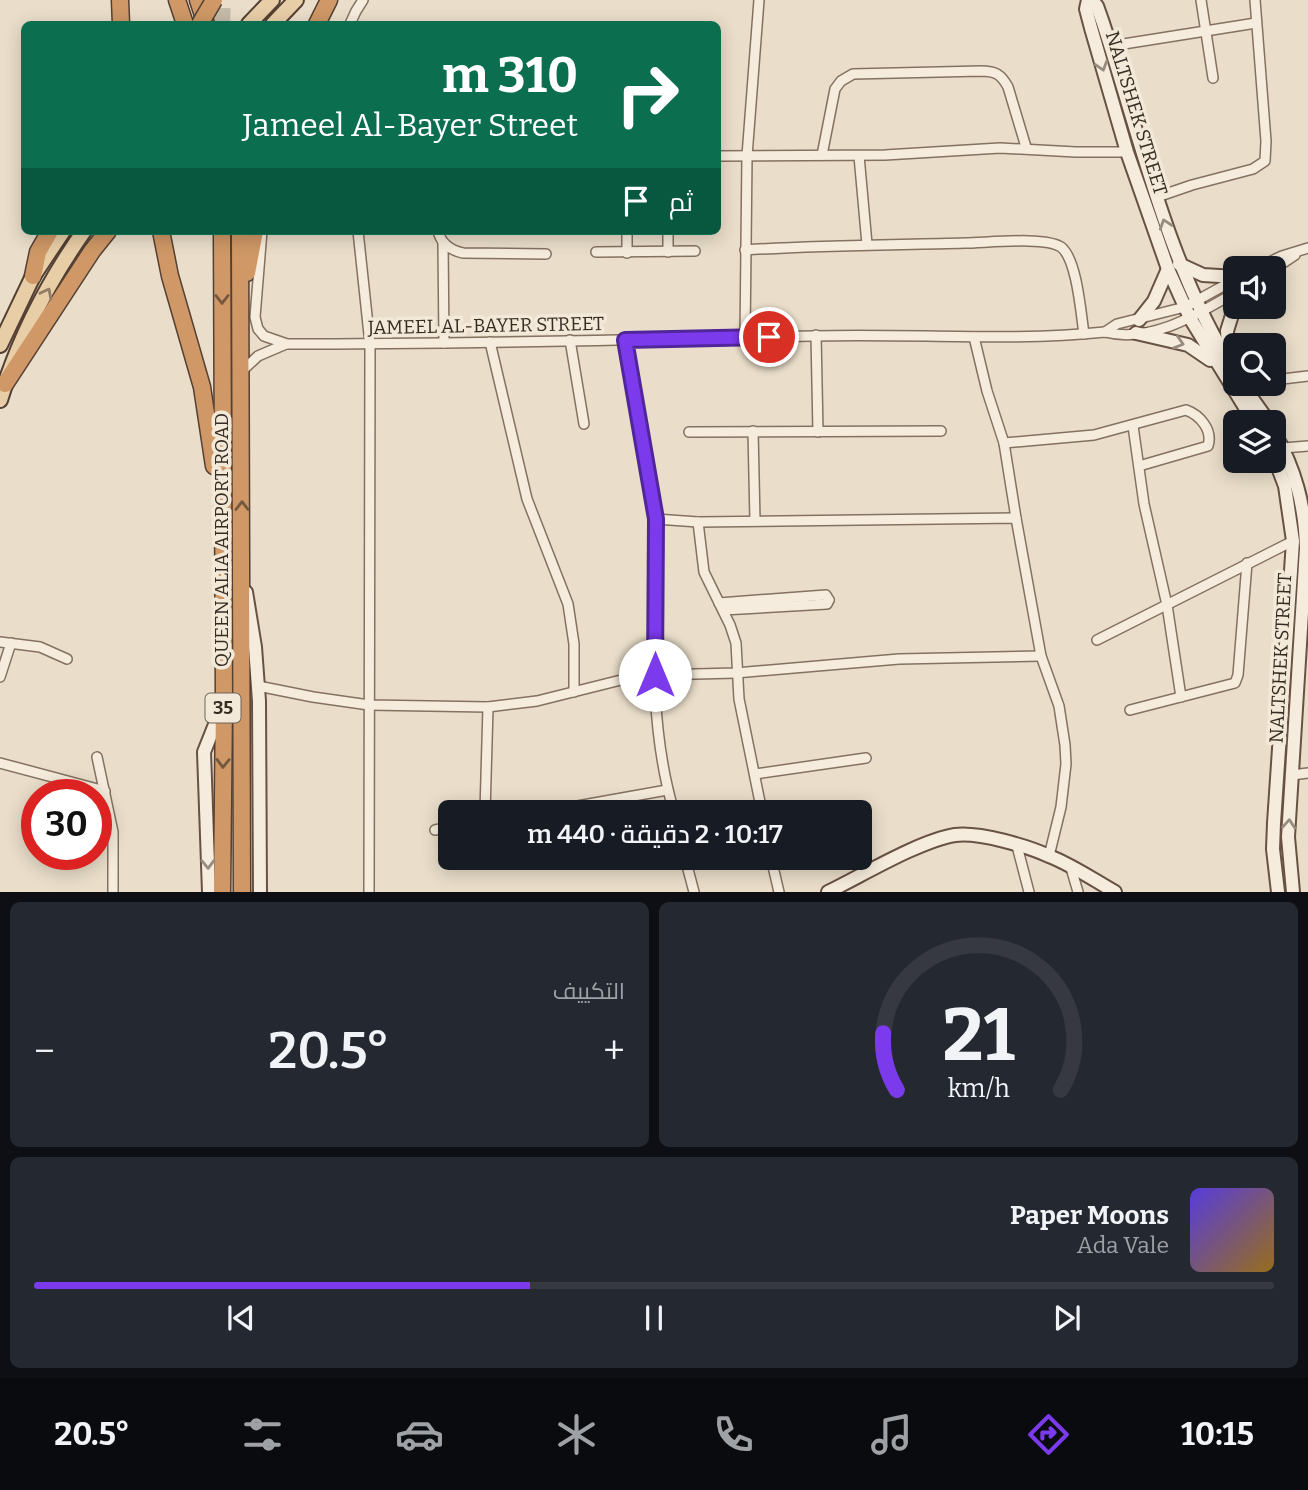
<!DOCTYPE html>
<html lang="ar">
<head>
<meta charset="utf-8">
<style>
  body { margin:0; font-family:Bitter,Cairo,serif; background:#242831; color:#f1f3f6; direction:rtl; height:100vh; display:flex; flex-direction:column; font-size:26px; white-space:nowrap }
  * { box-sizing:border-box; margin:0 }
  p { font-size:23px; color:#9ea1a6 }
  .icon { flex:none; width:38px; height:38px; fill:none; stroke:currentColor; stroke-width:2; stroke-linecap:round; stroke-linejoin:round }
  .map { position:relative; height:892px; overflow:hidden; direction:ltr }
  .side { display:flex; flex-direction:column; gap:10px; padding:10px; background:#0d0f14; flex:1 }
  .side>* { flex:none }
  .hud { position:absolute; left:21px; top:21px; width:700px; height:214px; border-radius:10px; box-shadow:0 4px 18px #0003; direction:rtl; background:#0b6e4f; color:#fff; overflow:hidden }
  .fabs { position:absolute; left:1223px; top:256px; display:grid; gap:14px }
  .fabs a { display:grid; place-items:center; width:63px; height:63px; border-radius:10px; background:#171b24; box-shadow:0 4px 18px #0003; font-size:35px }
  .speed { position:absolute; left:21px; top:779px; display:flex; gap:14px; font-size:35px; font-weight:700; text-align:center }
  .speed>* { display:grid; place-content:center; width:91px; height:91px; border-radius:50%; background:#171b24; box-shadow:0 4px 18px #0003; line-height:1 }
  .speed .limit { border:10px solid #d22; background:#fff; color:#111 }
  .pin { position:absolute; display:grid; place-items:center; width:60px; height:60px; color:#fff; margin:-30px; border:4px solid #fff; border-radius:50%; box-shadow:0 2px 7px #0007 }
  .me { position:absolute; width:77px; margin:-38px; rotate:0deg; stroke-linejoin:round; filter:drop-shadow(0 0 5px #0008) }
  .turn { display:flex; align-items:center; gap:24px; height:147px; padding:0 28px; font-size:32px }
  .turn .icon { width:91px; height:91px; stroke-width:2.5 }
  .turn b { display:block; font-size:49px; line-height:60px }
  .then { display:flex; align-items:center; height:66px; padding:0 28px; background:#0003; gap:14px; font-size:26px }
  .big { font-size:52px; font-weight:600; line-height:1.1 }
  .side .widget { flex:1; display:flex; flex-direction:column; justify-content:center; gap:10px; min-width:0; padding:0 24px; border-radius:10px; background:#242831 }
  .side .dial { align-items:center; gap:0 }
  .dial svg { height:182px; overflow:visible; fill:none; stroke:#363941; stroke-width:7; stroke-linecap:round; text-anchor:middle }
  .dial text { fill:#f1f3f6; stroke:none }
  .song { display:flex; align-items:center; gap:21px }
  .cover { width:84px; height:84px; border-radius:10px; background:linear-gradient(135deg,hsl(250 70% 55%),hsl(40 70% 35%)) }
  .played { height:7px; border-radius:4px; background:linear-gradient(90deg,#7c3aed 40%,#363941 40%) }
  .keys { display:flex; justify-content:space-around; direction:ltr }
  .heat { display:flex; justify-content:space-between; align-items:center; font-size:38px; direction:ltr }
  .side .tiles { flex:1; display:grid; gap:10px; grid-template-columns:1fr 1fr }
  .widget:last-child { grid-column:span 2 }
  .trip { position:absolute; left:438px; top:800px; width:434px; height:70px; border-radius:10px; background:#171b24; box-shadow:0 4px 18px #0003; font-weight:600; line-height:70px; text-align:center; direction:rtl }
  .menu { display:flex; height:112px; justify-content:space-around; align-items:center; background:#090b0e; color:#9ea1a6 }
  .menu .icon { width:49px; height:49px }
  .menu .selected { color:#7c3aed }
  .menu b { font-size:32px; color:#f1f3f6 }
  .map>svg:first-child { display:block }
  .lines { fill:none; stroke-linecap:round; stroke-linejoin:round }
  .highway-tunnel { stroke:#c6baa8; stroke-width:16; stroke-dasharray:16 8; stroke-linecap:butt }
  .street-casing { stroke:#857160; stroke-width:12 }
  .secondary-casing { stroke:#675243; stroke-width:16 }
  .primary-casing { stroke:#544034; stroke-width:18 }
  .highway-casing { stroke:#544034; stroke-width:19 }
  .street { stroke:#f6ecdd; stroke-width:9 }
  .secondary { stroke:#f6ecdd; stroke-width:12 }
  .primary { stroke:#e8cea7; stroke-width:14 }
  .highway { stroke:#cf9866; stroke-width:16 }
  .highway-bridge-casing { stroke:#544034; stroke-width:19; stroke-linecap:butt }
  .highway-bridge { stroke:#cf9866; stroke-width:16 }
  .oneway { stroke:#968c80 }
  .oneway2 { stroke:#907c64 }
  .oneway3 { stroke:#74573d }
  .route-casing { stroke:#51269a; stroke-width:18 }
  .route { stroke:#7c3aed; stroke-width:12 }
  .labels { text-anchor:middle; stroke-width:7; stroke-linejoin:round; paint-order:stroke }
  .shield { fill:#f2e9d9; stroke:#6f6459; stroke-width:2 }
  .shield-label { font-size:18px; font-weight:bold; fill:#372b22 }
  .street-label { font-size:19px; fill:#372b22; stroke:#f2e9d9 }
</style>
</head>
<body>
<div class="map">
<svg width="1308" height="892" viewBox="0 0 1308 892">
  <rect width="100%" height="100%" fill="#eadeca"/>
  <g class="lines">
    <polyline class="highway-tunnel" points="222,24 223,0"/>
    <g class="street-casing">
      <g id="street">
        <polyline points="1201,0 1213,78"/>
        <polyline points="350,24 356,11 363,0"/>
        <polyline points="1111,46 1256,23"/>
        <path d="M822,155l13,-66 6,-8 12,-7 128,-3c14,0 20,3 27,16l18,60"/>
        <polyline points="718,156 885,155 1000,148 1076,152 1127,152"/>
        <polyline points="859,156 867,244"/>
        <polyline points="1157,197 1192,185 1253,169 1265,161 1266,141 1255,0"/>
        <path d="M262,231l-7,86 3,12 6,7 23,8c176,0 351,-4 526,-8 97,-3 196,6 292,-4 46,12 93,-18 131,-40"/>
        <polyline points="358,231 370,344 369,892"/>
        <path d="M438,231c3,13 12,19 25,22l83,1"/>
        <polyline points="443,243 444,343"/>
        <path d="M745,250c73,-5 146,-5 220,-7 20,0 81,-7 96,4 16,12 20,67 23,87"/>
        <polyline points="596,252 695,251"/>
        <polyline points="668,252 668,231"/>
        <polyline points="627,253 627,231"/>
        <polyline points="1257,268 1282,256 1308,248"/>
        <polyline points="1274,269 1295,255"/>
        <polyline points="1105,332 1117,324 1185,307 1236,279"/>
        <polyline points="816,335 818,432"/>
        <polyline points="974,337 987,391 1004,443 1016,518"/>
        <polyline points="745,338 747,156 759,0"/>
        <polyline points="570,340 584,424"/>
        <polyline points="625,340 656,519 698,522 1016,518 1041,656 1059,706 1065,745 1066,764 1061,807 1049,856"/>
        <polyline points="490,342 527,499 568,604 574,644 574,692"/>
        <polyline points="242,371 258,356 286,344"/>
        <polyline points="1274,380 1308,376"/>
        <polyline points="1133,426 1144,504 1167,605 1181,697"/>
        <polyline points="753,431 755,521"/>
        <polyline points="689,432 941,431"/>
        <path d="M1004,443l90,-8 92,-25c14,5 27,20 22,36l-69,20"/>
        <polyline points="1283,448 1308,446"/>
        <path d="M656,519c-1,97 -10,199 18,293"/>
        <polyline points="698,522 704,572 730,625 736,643 739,699 762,812"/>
        <polyline points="719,603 826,595 829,600"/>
        <polyline points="723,610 827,604 829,600"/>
        <polyline points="1097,640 1293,541"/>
        <polyline points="0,642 40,647 67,659"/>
        <polyline points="0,677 11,643"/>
        <polyline points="258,686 313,697 369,705 488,707 537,701 629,678 655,675 736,673 899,659 1041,656"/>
        <polyline points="1130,710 1235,683 1238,675 1247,563"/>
        <polyline points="97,757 113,832 113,892"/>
        <polyline points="0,763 105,791"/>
        <polyline points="755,774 866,758"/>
        <polyline points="1292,775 1308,773"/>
        <polyline points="485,812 488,707"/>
        <polyline points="544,812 667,790"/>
        <polyline points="435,830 450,827"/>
        <polyline points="1017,846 1029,892"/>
        <polyline points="685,858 694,892"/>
        <polyline points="771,858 779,892"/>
        <polyline points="1071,868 1078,892"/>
      </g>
    </g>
    <g class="secondary-casing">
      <g id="secondary">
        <polyline points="1088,0 1086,9 1091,28 1127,152 1168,269 1190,318 1254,422"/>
        <path d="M1092,0l5,6 6,17c39,119 65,244 133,351"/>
        <polyline points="1179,264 1203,275 1236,277"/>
        <polyline points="1139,320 1154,301 1168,269"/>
        <polyline points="1136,333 1188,345 1210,360"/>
        <polyline points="1229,359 1227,331 1236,302"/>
        <polyline points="1241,383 1269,422"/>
        <path d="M1274,432c21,37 31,73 32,116l-18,289 5,55"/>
        <polyline points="1274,457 1285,486 1293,541 1274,823 1273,849 1278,892"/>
        <polyline points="246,592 255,647 259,701 260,892"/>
        <polyline points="209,892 204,752 220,712"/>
        <path d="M828,892c35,-17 91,-51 127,-57 25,-3 72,11 94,21 23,9 45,24 66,36"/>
      </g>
    </g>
    <g class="primary-casing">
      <g id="primary">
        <polyline points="249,24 272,0"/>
        <polyline points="273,24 296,0"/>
        <polyline points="0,345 33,276 63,231"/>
        <path d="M0,400c18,-59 48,-118 84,-169"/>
      </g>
    </g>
    <g class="highway-casing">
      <g id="highway">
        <polyline points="120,0 121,24"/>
        <polyline points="177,0 185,24"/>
        <polyline points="198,0 206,24"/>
        <polyline points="317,24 329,0"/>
        <polyline points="161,231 170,276 202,387 214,466"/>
        <polyline points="222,231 224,701 222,892"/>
        <polyline points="240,231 242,892"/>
        <polyline points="247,273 255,231"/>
        <polyline points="33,276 38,252 50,231"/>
        <polyline points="5,384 92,251 108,231"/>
      </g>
    </g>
    <use href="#street" class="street"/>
    <use href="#secondary" class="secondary"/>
    <use href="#primary" class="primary"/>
    <use href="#highway" class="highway"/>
    <g class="highway-bridge-casing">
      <polyline id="highway-bridge" points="200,24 214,0"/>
    </g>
    <use href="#highway-bridge" class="highway-bridge"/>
  </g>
  <defs><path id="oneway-chevron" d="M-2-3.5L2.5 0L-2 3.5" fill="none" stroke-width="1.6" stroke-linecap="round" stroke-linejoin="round" transform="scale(1.75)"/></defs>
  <g class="oneway">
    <use href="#oneway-chevron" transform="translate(1102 66) rotate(73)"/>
    <use href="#oneway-chevron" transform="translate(1165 224) rotate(-108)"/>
    <use href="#oneway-chevron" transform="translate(1179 343) rotate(17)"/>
    <use href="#oneway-chevron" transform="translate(1289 824) rotate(-86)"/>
    <use href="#oneway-chevron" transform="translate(208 864) rotate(89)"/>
  </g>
  <use class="oneway2" href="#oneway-chevron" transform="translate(47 293) rotate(-63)"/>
  <g class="oneway3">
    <use href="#oneway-chevron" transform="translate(222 299) rotate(90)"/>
    <use href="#oneway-chevron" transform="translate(242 506) rotate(-90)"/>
    <use href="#oneway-chevron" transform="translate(223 763) rotate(91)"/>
  </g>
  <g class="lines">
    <g class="route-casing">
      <polyline id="route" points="655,675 656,519 625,340 769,337"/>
    </g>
    <use href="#route" class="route"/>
  </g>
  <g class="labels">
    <rect class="shield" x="205.5" y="693.5" width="35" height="29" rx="5"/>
    <g class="shield-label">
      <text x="223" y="714">35</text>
    </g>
    <g class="street-label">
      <text transform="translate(1137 113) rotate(73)" y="7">NALTSHEK STREET</text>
      <text transform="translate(486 325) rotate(-1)" y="7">JAMEEL AL-BAYER STREET</text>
      <text transform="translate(221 540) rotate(-90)" y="7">QUEEN ALIA AIRPORT ROAD</text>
      <text transform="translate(1280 658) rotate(-87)" y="7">NALTSHEK STREET</text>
    </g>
  </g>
</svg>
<div class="fabs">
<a><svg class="icon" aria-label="sound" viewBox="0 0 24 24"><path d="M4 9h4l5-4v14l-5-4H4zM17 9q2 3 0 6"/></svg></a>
<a><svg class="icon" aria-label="search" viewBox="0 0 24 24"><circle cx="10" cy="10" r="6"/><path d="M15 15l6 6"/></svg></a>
<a><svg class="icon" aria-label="layers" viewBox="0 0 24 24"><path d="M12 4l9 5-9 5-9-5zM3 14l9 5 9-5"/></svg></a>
</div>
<div class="speed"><div class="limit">30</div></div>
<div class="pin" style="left:769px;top:337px;background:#d93025"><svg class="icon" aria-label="arrive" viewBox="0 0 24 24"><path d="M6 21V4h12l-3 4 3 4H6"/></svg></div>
<svg class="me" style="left:655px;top:675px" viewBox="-20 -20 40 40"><circle r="19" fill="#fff"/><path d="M0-13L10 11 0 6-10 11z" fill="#7c3aed"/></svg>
<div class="trip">10:17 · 2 دقيقة · 440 m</div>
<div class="hud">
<div class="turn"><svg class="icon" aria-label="right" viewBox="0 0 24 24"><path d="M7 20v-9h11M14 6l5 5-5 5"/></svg><div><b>310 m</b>Jameel Al-Bayer Street</div></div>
<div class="then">ثم<svg class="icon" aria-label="arrive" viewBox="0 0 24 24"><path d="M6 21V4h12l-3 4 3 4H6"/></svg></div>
</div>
</div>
<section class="side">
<div class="tiles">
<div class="widget dial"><svg viewBox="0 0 100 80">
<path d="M14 69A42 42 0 1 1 86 69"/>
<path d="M14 69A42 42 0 0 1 8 44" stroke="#7c3aed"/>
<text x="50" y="56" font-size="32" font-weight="700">21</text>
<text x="50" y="72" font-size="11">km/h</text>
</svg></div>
<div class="widget"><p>التكييف</p>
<div class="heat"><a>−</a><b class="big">20.5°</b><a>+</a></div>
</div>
<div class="widget">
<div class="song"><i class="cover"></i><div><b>Paper Moons</b><p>Ada Vale</p></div></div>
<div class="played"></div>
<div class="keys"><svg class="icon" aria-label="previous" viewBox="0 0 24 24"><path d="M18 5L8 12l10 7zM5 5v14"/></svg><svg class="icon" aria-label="pause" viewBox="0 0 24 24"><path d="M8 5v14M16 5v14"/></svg><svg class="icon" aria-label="next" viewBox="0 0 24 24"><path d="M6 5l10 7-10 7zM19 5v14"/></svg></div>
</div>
</div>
</section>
<nav class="menu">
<b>10:15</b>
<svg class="icon selected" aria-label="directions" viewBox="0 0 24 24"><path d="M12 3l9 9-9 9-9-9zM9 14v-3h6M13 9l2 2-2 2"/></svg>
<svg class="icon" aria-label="music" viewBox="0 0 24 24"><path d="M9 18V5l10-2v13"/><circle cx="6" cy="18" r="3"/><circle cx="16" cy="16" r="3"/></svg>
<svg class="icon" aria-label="phone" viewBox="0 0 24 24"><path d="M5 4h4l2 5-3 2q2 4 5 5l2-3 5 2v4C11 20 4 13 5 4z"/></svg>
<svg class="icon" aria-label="climate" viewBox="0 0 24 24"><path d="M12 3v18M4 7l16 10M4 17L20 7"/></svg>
<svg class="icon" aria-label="car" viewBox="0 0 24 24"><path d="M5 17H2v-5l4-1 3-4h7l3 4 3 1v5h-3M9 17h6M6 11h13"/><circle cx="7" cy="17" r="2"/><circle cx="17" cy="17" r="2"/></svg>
<svg class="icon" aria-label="filters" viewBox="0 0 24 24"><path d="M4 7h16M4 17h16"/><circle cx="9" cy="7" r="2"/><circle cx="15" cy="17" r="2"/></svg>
<b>20.5°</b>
</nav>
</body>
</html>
